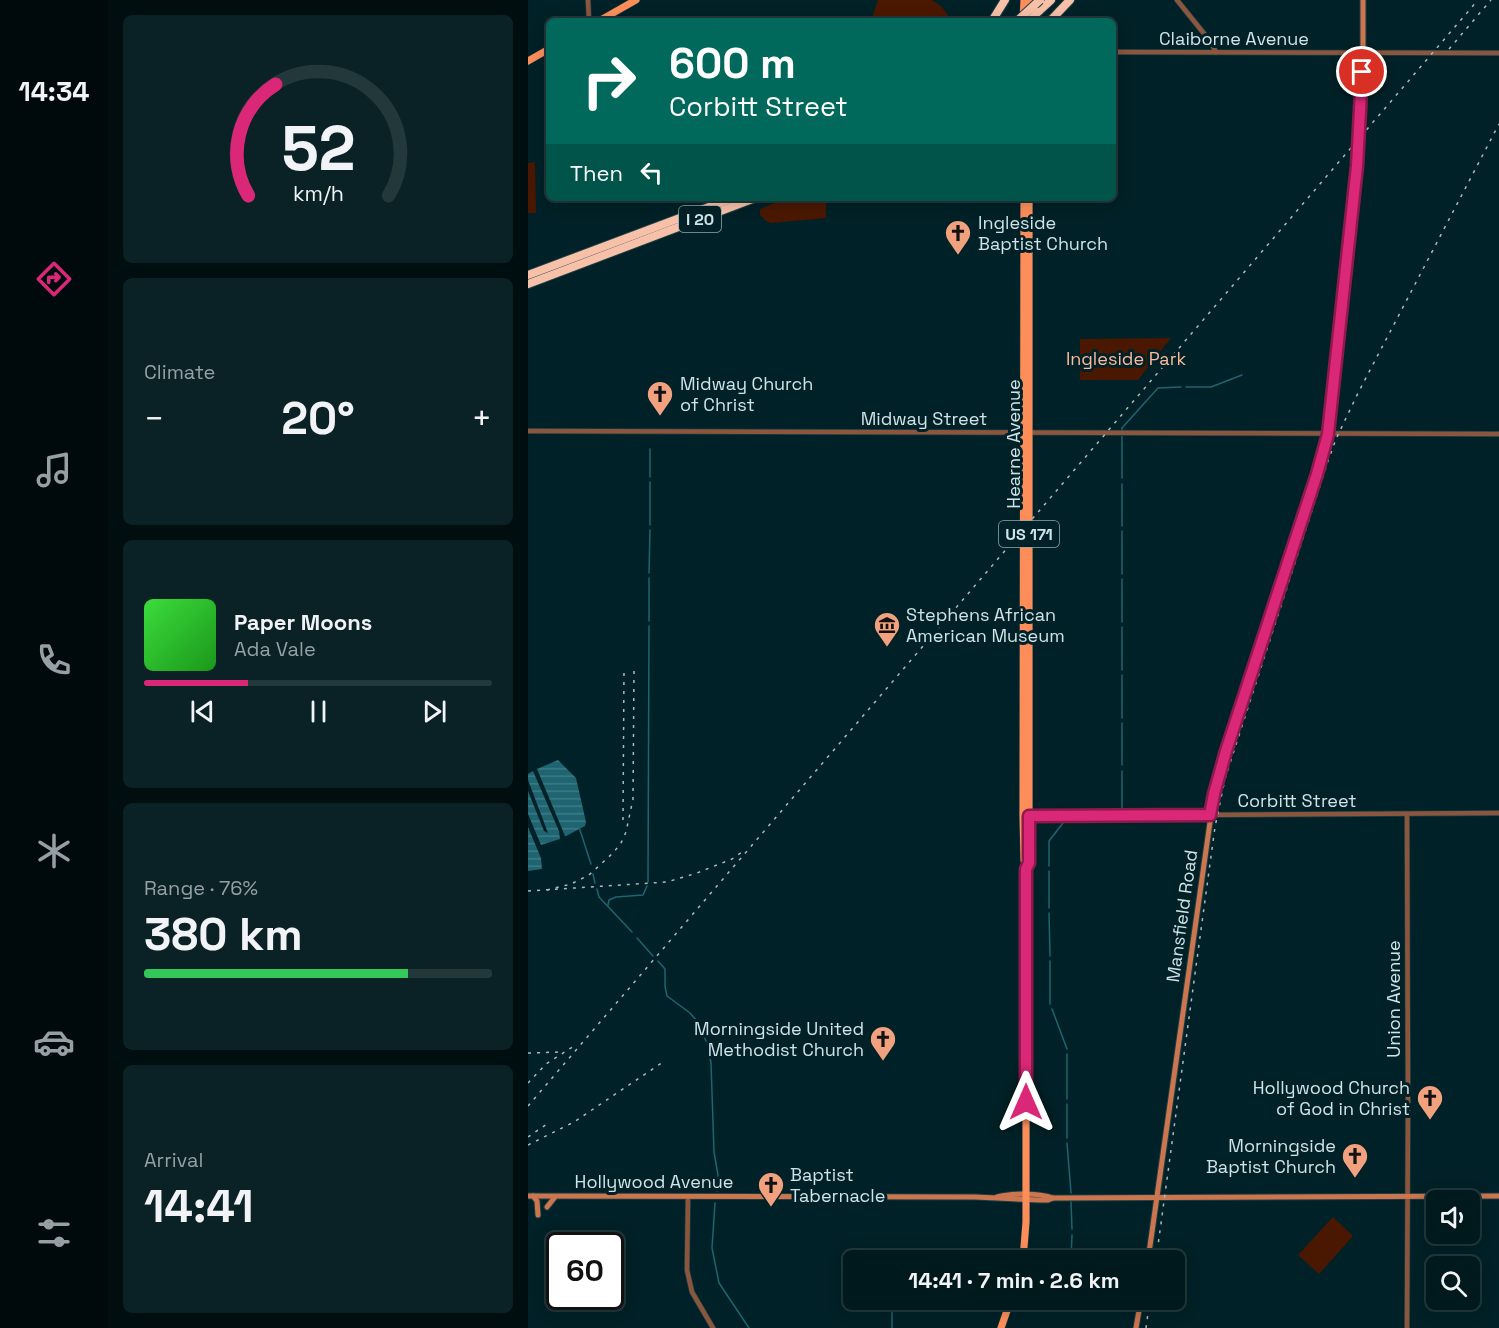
<!DOCTYPE html>
<html lang="en">
<head>
<meta charset="utf-8">
<style>
  body { margin:0; font-family:"Space Grotesk",sans-serif; background:#0a2226; color:#f1f3f6; height:100vh; display:flex; flex-direction:column; font-size:22px; white-space:nowrap }
  * { box-sizing:border-box; margin:0 }
  p { font-size:20px; color:#95a0a4 }
  .icon { flex:none; width:33px; height:33px; fill:none; stroke:currentColor; stroke-width:2; stroke-linecap:round; stroke-linejoin:round }
  .map { position:relative; flex:1; overflow:hidden }
  .side { display:flex; flex-direction:column; gap:15px; padding:15px; background:#000e10; width:420px }
  .side>* { flex:none }
  .hud { position:absolute; left:18px; top:18px; width:570px; height:183px; border-radius:9px; box-shadow:0 3px 15px #0003,0 0 0 2px #22383b; background:#00695c; color:#fff; overflow:hidden }
  .tools { position:absolute; left:898px; top:1190px; display:grid; gap:12px }
  .tools a { display:grid; place-items:center; width:54px; height:54px; border-radius:9px; background:#00191d; box-shadow:0 3px 15px #0003,0 0 0 2px #22383b; font-size:30px }
  .speed { position:absolute; left:18px; top:1232px; display:flex; gap:12px; font-size:30px; font-weight:700; text-align:center }
  .speed>* { display:grid; place-content:center; width:78px; height:78px; border-radius:50%; background:#00191d; box-shadow:0 3px 15px #0003,0 0 0 2px #22383b; line-height:1 }
  .speed .limit { border:3px solid #111; border-radius:9px; background:#fff; color:#111 }
  .pin { position:absolute; display:grid; place-items:center; width:51px; height:51px; color:#fff; margin:-26px; border:3px solid #fff; border-radius:50%; box-shadow:0 2px 6px #0007 }
  .me { position:absolute; width:66px; margin:-33px; rotate:0deg; stroke-linejoin:round; filter:drop-shadow(0 0 4px #0008) }
  .turn { display:flex; align-items:center; gap:21px; height:126px; padding:0 24px; font-size:27px }
  .turn .icon { width:78px; height:78px; stroke-width:2.5 }
  .turn b { display:block; font-size:42px; line-height:51px }
  .then { display:flex; align-items:center; height:57px; padding:0 24px; background:#0003; gap:12px; font-size:22px }
  .big { font-size:45px; font-weight:800; line-height:1.1 }
  .side .widget { flex:1; display:flex; flex-direction:column; justify-content:center; gap:9px; min-width:0; padding:0 21px; border-radius:9px; background:#0a2226 }
  .side .dial { align-items:center; gap:0 }
  .dial svg { height:156px; overflow:visible; fill:none; stroke:#22383b; stroke-width:7; stroke-linecap:round; text-anchor:middle }
  .dial text { fill:#f1f3f6; stroke:none }
  .song { display:flex; align-items:center; gap:18px }
  .cover { width:72px; height:72px; border-radius:9px; background:linear-gradient(135deg,hsl(120 70% 55%),hsl(120 70% 35%)) }
  .played { height:6px; border-radius:3px; background:linear-gradient(90deg,#db2777 30%,#22383b 30%) }
  .keys { display:flex; justify-content:space-around; direction:ltr }
  .heat { display:flex; justify-content:space-between; align-items:center; font-size:33px; direction:ltr }
  .charge { height:9px; border-radius:4px; background:linear-gradient(90deg,#34c759 76%,#22383b 0) }
  .trip { position:absolute; left:315px; top:1250px; width:342px; height:60px; border-radius:9px; background:#00191d; box-shadow:0 3px 15px #0003,0 0 0 2px #22383b; font-weight:800; line-height:60px; text-align:center }
  main { display:flex; flex:1; min-height:0 }
  .dock { display:flex; flex-direction:column; width:108px; justify-content:space-around; align-items:center; background:#000a0c; color:#95a0a4 }
  .dock .icon { width:42px; height:42px }
  .dock .active { color:#db2777 }
  .dock b { font-size:27px; color:#f1f3f6 }
  .map>svg:first-child { display:block }
  .green { fill:#4a1800 }
  .water { fill:url(#water-rules) }
  .lines { fill:none; stroke-linecap:round; stroke-linejoin:round }
  .stream { stroke:#1e6471; stroke-width:1.5 }
  .tertiary-casing { stroke:#1d3c42; stroke-width:6 }
  .secondary-casing { stroke:#1d3c42; stroke-width:7 }
  .primary-casing { stroke:#1d3c42; stroke-width:8 }
  .motorway-casing { stroke:#1d3c42; stroke-width:10 }
  .tertiary { stroke:#8b563e; stroke-width:4.5 }
  .secondary { stroke:#cb764e; stroke-width:5 }
  .primary { stroke:#fd8e5a; stroke-width:7 }
  .motorway { stroke:#f7c0a8; stroke-width:8 }
  .rail { stroke:#a7bdc1; stroke-width:1.5; stroke-dasharray:3 6; stroke-linecap:butt }
  .motorway-bridge-casing { stroke:#1d3c42; stroke-width:10; stroke-linecap:butt }
  .motorway-bridge { stroke:#f7c0a8; stroke-width:8 }
  .route-casing { stroke:#8e194d; stroke-width:15 }
  .route { stroke:#db2777; stroke-width:10 }
  .labels { text-anchor:middle; stroke-width:6; stroke-linejoin:round; paint-order:stroke }
  .shield { fill:#002127; stroke:#92a9ad; stroke-width:1.5 }
  .shield-label { font-size:16px; font-weight:bold; fill:#d0e3e7 }
  .street-label { font-size:18px; fill:#d0e3e7; stroke:#002127 }
  .poi-label { font-size:18px; fill:#d0e3e7; stroke:#002127; text-anchor:start }
  .park-label { font-size:18px; fill:#fcb99b; stroke:#002127 }
</style>
</head>
<body>
<main>
<nav class="dock">
<b>14:34</b>
<svg class="icon active" aria-label="directions" viewBox="0 0 24 24"><path d="M12 3l9 9-9 9-9-9zM9 14v-3h6M13 9l2 2-2 2"/></svg>
<svg class="icon" aria-label="music" viewBox="0 0 24 24"><path d="M9 18V5l10-2v13"/><circle cx="6" cy="18" r="3"/><circle cx="16" cy="16" r="3"/></svg>
<svg class="icon" aria-label="phone" viewBox="0 0 24 24"><path d="M5 4h4l2 5-3 2q2 4 5 5l2-3 5 2v4C11 20 4 13 5 4z"/></svg>
<svg class="icon" aria-label="climate" viewBox="0 0 24 24"><path d="M12 3v18M4 7l16 10M4 17L20 7"/></svg>
<svg class="icon" aria-label="car" viewBox="0 0 24 24"><path d="M5 17H2v-5l4-1 3-4h7l3 4 3 1v5h-3M9 17h6M6 11h13"/><circle cx="7" cy="17" r="2"/><circle cx="17" cy="17" r="2"/></svg>
<svg class="icon" aria-label="filters" viewBox="0 0 24 24"><path d="M4 7h16M4 17h16"/><circle cx="9" cy="7" r="2"/><circle cx="15" cy="17" r="2"/></svg>
</nav>
<section class="side">
<div class="widget dial"><svg viewBox="0 0 100 80">
<path d="M14 69A42 42 0 1 1 86 69"/>
<path d="M14 69A42 42 0 0 1 28 12" stroke="#db2777"/>
<text x="50" y="56" font-size="32" font-weight="700">52</text>
<text x="50" y="72" font-size="11">km/h</text>
</svg></div>
<div class="widget"><p>Climate</p>
<div class="heat"><a>−</a><b class="big">20°</b><a>+</a></div>
</div>
<div class="widget">
<div class="song"><i class="cover"></i><div><b>Paper Moons</b><p>Ada Vale</p></div></div>
<div class="played"></div>
<div class="keys"><svg class="icon" aria-label="previous" viewBox="0 0 24 24"><path d="M18 5L8 12l10 7zM5 5v14"/></svg><svg class="icon" aria-label="pause" viewBox="0 0 24 24"><path d="M8 5v14M16 5v14"/></svg><svg class="icon" aria-label="next" viewBox="0 0 24 24"><path d="M6 5l10 7-10 7zM19 5v14"/></svg></div>
</div>
<div class="widget"><p>Range · 76%</p><b class="big">380 km</b><div class="charge"></div></div>
<div class="widget"><p>Arrival</p><b class="big">14:41</b></div>
</section>
<div class="map">
<svg width="971" height="1328" viewBox="0 0 971 1328">
  <defs>
    <pattern id="water-rules" width="6" height="5" patternUnits="userSpaceOnUse" patternTransform="scale(1.5)"><rect width="6" height="5" fill="#1e6471"/><path d="M0 2.5h6" fill="none" stroke="#3e7a85"/></pattern>
  </defs>
  <rect width="100%" height="100%" fill="#002127"/>
  <g class="green">
    <polygon points="350,0 404,0 414,7 424,21 343,21"/>
    <polygon points="7,162 8,213 0,213 0,163"/>
    <polygon points="260,198 298,198 298,218 243,223 238,221 232,215 232,209"/>
    <polygon points="643,338 610,380 552,380 552,339"/>
    <polygon points="805,1217 825,1236 791,1274 770,1255"/>
  </g>
  <g class="water">
    <polygon points="30,760 48,778 58,822 57,826 38,836 37,836 9,769"/>
    <polygon points="5,771 31,831 32,839 13,845 0,814 0,791 16,831 20,833 0,780 0,774"/>
    <polygon points="0,827 13,858 14,869 0,871"/>
  </g>
  <g class="lines">
    <g class="stream">
      <polyline points="658,387 683,387 714,375"/>
      <polyline points="594,430 594,428 630,388 653,387"/>
      <polyline points="594,436 594,478"/>
      <polyline points="122,477 122,449"/>
      <polyline points="594,484 594,526"/>
      <polyline points="122,525 122,482"/>
      <polyline points="594,531 594,574"/>
      <polyline points="121,573 122,530"/>
      <polyline points="594,579 594,622"/>
      <polyline points="121,621 121,578"/>
      <polyline points="594,627 594,670"/>
      <polyline points="594,675 594,718"/>
      <polyline points="594,723 594,765"/>
      <polyline points="594,771 594,811"/>
      <polyline points="51,827 63,864"/>
      <polyline points="521,866 521,841 535,823 542,818"/>
      <polyline points="521,871 521,908"/>
      <polyline points="65,874 67,883"/>
      <polyline points="120,882 121,626"/>
      <polyline points="69,889 71,897 104,932"/>
      <polyline points="80,905 81,900 88,897 115,895 119,886"/>
      <polyline points="521,913 522,956"/>
      <polyline points="109,938 125,956"/>
      <polyline points="130,961 137,969 137,986 139,996 162,1013 169,1021 179,1043 183,1063 186,1152 190,1175 189,1191"/>
      <polyline points="522,961 522,1004"/>
      <polyline points="524,1009 539,1049"/>
      <polyline points="539,1054 539,1099"/>
      <polyline points="539,1138 539,1104"/>
      <polyline points="539,1143 543,1193"/>
      <polyline points="543,1202 544,1229"/>
      <polyline points="187,1203 184,1248 191,1283 221,1328"/>
      <polyline points="542,1260 543,1258 544,1235"/>
      <polyline points="364,1299 364,1328"/>
    </g>
    <g class="tertiary-casing">
      <g id="tertiary">
        <polyline points="60,0 61,21"/>
        <polyline points="649,0 682,41 688,52"/>
        <polyline points="585,52 971,53"/>
        <polyline points="0,431 971,434"/>
        <polyline points="500,816 971,813"/>
        <polyline points="160,1197 159,1270 164,1292 185,1328"/>
        <polyline points="879,1328 880,1100 879,814"/>
      </g>
    </g>
    <g class="secondary-casing">
      <g id="secondary">
        <polyline points="0,1196 447,1197 511,1200 520,1200 525,1198"/>
        <polyline points="5,1196 9,1201 10,1215"/>
        <path d="M469,1197c14,-4 42,-4 56,1l446,-2"/>
        <polyline points="19,1207 27,1197"/>
        <polyline points="620,1260 686,794 698,751 789,474 799,434 829,166 835,53 835,0"/>
        <polyline points="608,1328 613,1299"/>
      </g>
    </g>
    <g class="primary-casing">
      <g id="primary">
        <polyline points="502,12 502,0"/>
        <polyline points="71,21 108,0"/>
        <polyline points="495,21 496,0"/>
        <polyline points="0,61 21,49"/>
        <polyline points="498,869 501,863 501,198"/>
        <polyline points="495,1260 498,1222 498,869 496,860 495,816 496,198"/>
        <polyline points="473,1328 483,1299"/>
      </g>
    </g>
    <g class="motorway-casing">
      <g id="motorway">
        <polyline points="510,12 523,0"/>
        <polyline points="464,21 477,0"/>
        <polyline points="522,21 542,0"/>
        <polyline points="0,275 205,198"/>
        <polyline points="0,284 227,198"/>
      </g>
    </g>
    <use href="#tertiary" class="tertiary"/>
    <use href="#secondary" class="secondary"/>
    <use href="#primary" class="primary"/>
    <use href="#motorway" class="motorway"/>
    <g class="rail">
      <polyline points="921,49 963,0"/>
      <polyline points="95,820 96,670"/>
      <polyline points="19,890 43,884 61,875 85,853 93,843 98,832 105,799 106,670"/>
      <polyline points="0,891 139,882 169,873 204,859 214,852"/>
      <polyline points="0,1053 33,1052"/>
      <polyline points="0,1083 18,1064 46,1046"/>
      <polyline points="0,1106 950,0"/>
      <polyline points="0,1137 19,1124"/>
      <polyline points="0,1145 46,1122 135,1062"/>
      <polyline points="628,1260 687,827 697,779 703,760 800,461 808,439 830,393 971,124"/>
      <polyline points="618,1328 622,1299"/>
    </g>
    <g class="motorway-bridge-casing">
      <g id="motorway-bridge">
        <polyline points="489,21 512,0"/>
        <polyline points="501,21 510,12"/>
      </g>
    </g>
    <use href="#motorway-bridge" class="motorway-bridge"/>
  </g>
  <g class="lines">
    <g class="route-casing">
      <polyline id="route" points="498,1102 498,869 501,863 501,816 682,815 686,794 698,751 789,474 800,434 829,166 834,72"/>
    </g>
    <use href="#route" class="route"/>
  </g>
  <defs>
    <g id="church-pin" transform="scale(1.35)"><path d="M0 17L-7.5 6A9.5 9.5 0 1 1 7.5 6Z" fill="#f1a17d" stroke="#002127"/><path d="M-1.2-6h2.4v3.5h3.3v2.4h-3.3V6h-2.4V-.1h-3.3v-2.4h3.3Z" fill="#111"/></g>
    <g id="museum-pin" transform="scale(1.35)"><path d="M0 17L-7.5 6A9.5 9.5 0 1 1 7.5 6Z" fill="#f1a17d" stroke="#002127"/><path d="M0-6L6-3V-2H-6V-3ZM-5-1h2V3h-2ZM-1-1h2V3h-2ZM3-1h2V3H3ZM-6 4H6V6H-6Z" fill="#111"/></g>
  </defs>
  <g fill-rule="evenodd">
    <use href="#church-pin" x="430" y="233"/>
    <use href="#church-pin" x="132" y="394"/>
    <use href="#museum-pin" x="359" y="625"/>
    <use href="#church-pin" x="355" y="1039"/>
    <use href="#church-pin" x="902" y="1098"/>
    <use href="#church-pin" x="827" y="1156"/>
    <use href="#church-pin" x="243" y="1185"/>
  </g>
  <g class="labels">
    <g class="shield">
      <rect x="151" y="206" width="42" height="26" rx="4.5"/>
      <rect x="471" y="521" width="60" height="26" rx="4.5"/>
    </g>
    <g class="shield-label">
      <text x="172" y="225">I 20</text>
      <text x="501" y="540">US 171</text>
    </g>
    <g class="street-label">
      <text x="706" y="45">Claiborne Avenue</text>
      <text x="396" y="425">Midway Street</text>
      <text transform="translate(486 444) rotate(-90)" y="6">Hearne Avenue</text>
      <text x="769" y="807">Corbitt Street</text>
      <text transform="translate(654 916) rotate(-82)" y="6">Mansfield Road</text>
      <text transform="translate(866 999) rotate(-90)" y="6">Union Avenue</text>
      <text x="126" y="1188">Hollywood Avenue</text>
    </g>
    <g class="poi-label">
      <text x="450" y="229">Ingleside<tspan x="450" dy="21">Baptist Church</tspan></text>
      <text x="152" y="390">Midway Church<tspan x="152" dy="21">of Christ</tspan></text>
      <text x="378" y="621">Stephens African<tspan x="378" dy="21">American Museum</tspan></text>
      <text x="336" y="1035" text-anchor="end">Morningside United<tspan x="336" dy="21">Methodist Church</tspan></text>
      <text x="882" y="1094" text-anchor="end">Hollywood Church<tspan x="882" dy="21">of God in Christ</tspan></text>
      <text x="808" y="1152" text-anchor="end">Morningside<tspan x="808" dy="21">Baptist Church</tspan></text>
      <text x="262" y="1181">Baptist<tspan x="262" dy="21">Tabernacle</tspan></text>
    </g>
    <g class="park-label">
      <text x="598" y="365">Ingleside Park</text>
    </g>
  </g>
</svg>
<div class="tools">
<a><svg class="icon" aria-label="sound" viewBox="0 0 24 24"><path d="M4 9h4l5-4v14l-5-4H4zM17 9q2 3 0 6"/></svg></a>
<a><svg class="icon" aria-label="search" viewBox="0 0 24 24"><circle cx="10" cy="10" r="6"/><path d="M15 15l6 6"/></svg></a>
</div>
<div class="speed"><div class="limit">60</div></div>
<div class="pin" style="left:834px;top:72px;background:#d93025"><svg class="icon" aria-label="arrive" viewBox="0 0 24 24"><path d="M6 21V4h12l-3 4 3 4H6"/></svg></div>
<svg class="me" style="left:498px;top:1102px" viewBox="-20 -20 40 40"><path d="M0-17L14 15 0 8-14 15z" fill="#db2777" stroke="#fff" stroke-width="4"/></svg>
<div class="trip">14:41 · 7 min · 2.6 km</div>
<div class="hud">
<div class="turn"><svg class="icon" aria-label="right" viewBox="0 0 24 24"><path d="M7 20v-9h11M14 6l5 5-5 5"/></svg><div><b>600 m</b>Corbitt Street</div></div>
<div class="then">Then<svg class="icon" aria-label="left" viewBox="0 0 24 24"><path d="M17 20v-9H6M10 6l-5 5 5 5"/></svg></div>
</div>
</div>
</main>
</body>
</html>
